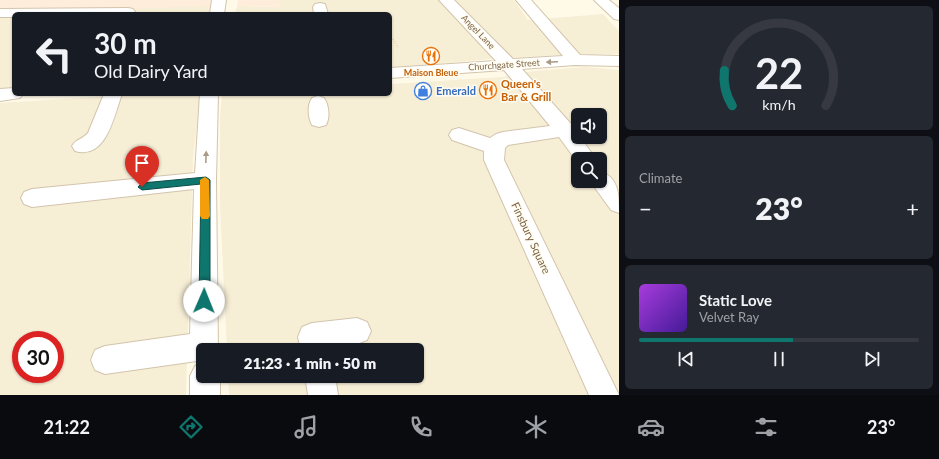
<!DOCTYPE html>
<html lang="en">
<head>
<meta charset="utf-8">
<style>
  body { margin:0; font-family:Lato,sans-serif; background:#242831; color:#f1f3f6; height:100vh; display:flex; flex-direction:column; font-size:15px; white-space:nowrap }
  * { box-sizing:border-box; margin:0 }
  p { font-size:13px; color:#9ea1a6 }
  .icon { flex:none; width:22px; height:22px; fill:none; stroke:currentColor; stroke-width:2; stroke-linecap:round; stroke-linejoin:round }
  .map { position:relative; flex:1; overflow:hidden }
  .panel { display:flex; flex-direction:column; gap:6px; padding:6px; background:#0d0f14; width:320px }
  .panel>* { flex:none }
  .banner { position:absolute; left:12px; top:12px; width:380px; height:84px; border-radius:6px; box-shadow:0 1px 3px #0004; background:#171b24; color:#f1f3f6; overflow:hidden }
  .tools { position:absolute; left:571px; top:108px; display:grid; gap:8px }
  .tools a { display:grid; place-items:center; width:36px; height:36px; border-radius:6px; background:#171b24; box-shadow:0 1px 3px #0004; font-size:20px }
  .speed { position:absolute; left:12px; top:331px; display:flex; gap:8px; font-size:20px; font-weight:700; text-align:center }
  .speed>* { display:grid; place-content:center; width:52px; height:52px; border-radius:50%; background:#171b24; box-shadow:0 1px 3px #0004; line-height:1 }
  .speed .limit { border:6px solid #d22; background:#fff; color:#111 }
  .pin { position:absolute; display:grid; place-items:center; width:34px; height:34px; color:#fff; margin:-41px -17px; border-radius:50% 50% 50% 0; rotate:-45deg; box-shadow:0 0 4px #0007 }
  .pin .icon { rotate:45deg }
  .me { position:absolute; width:44px; margin:-22px; rotate:1deg; stroke-linejoin:round; filter:drop-shadow(0 0 3px #0008) }
  .turn { display:flex; align-items:center; gap:14px; height:84px; padding:0 16px; font-size:18px }
  .turn .icon { width:52px; height:52px; stroke-width:2.5 }
  .turn b { display:block; font-size:28px; line-height:34px }
  .big { font-size:30px; font-weight:800; line-height:1.1 }
  .panel .tile { flex:1; display:flex; flex-direction:column; justify-content:center; gap:6px; min-width:0; padding:0 14px; border-radius:6px; background:#242831 }
  .panel .dial { align-items:center; gap:0 }
  .dial svg { height:104px; overflow:visible; fill:none; stroke:#363941; stroke-width:7; stroke-linecap:round; text-anchor:middle }
  .dial text { fill:#f1f3f6; stroke:none }
  .song { display:flex; align-items:center; gap:12px }
  .cover { width:48px; height:48px; border-radius:6px; background:linear-gradient(135deg,hsl(280 70% 55%),hsl(260 70% 35%)) }
  .played { height:4px; border-radius:2px; background:linear-gradient(90deg,#0f766e 55%,#363941 55%) }
  .keys { display:flex; justify-content:space-around; direction:ltr }
  .heat { display:flex; justify-content:space-between; align-items:center; font-size:22px; direction:ltr }
  .trip { position:absolute; left:196px; top:343px; width:228px; height:40px; border-radius:6px; background:#171b24; box-shadow:0 1px 3px #0004; font-weight:800; line-height:40px; text-align:center }
  .menu { display:flex; height:64px; justify-content:space-around; align-items:center; background:#090b0e; color:#9ea1a6 }
  .menu .icon { width:28px; height:28px }
  .menu .current { color:#0f766e }
  .menu b { font-size:18px; color:#f1f3f6 }
  main { display:flex; flex:1; min-height:0 }
  .map>svg:first-child { display:block }
  .residential { fill:#f7eed6; fill-rule:evenodd }
  .commercial { fill:#ffeddc }
  .lines { fill:none; stroke-linecap:round; stroke-linejoin:round }
  .minor-casing { stroke:#d3c4ac; stroke-width:2 }
  .path { stroke:#dec39e; stroke-width:2; stroke-dasharray:0.5 2; stroke-linecap:butt }
  .minor { fill:#fff; fill-rule:evenodd }
  .oneway { fill:#aa9b88 }
  .route { fill:#0f766e; stroke:#0a4d48 }
  .slow { fill:#f59e0b }
  .labels { text-anchor:middle; stroke-width:3; stroke-linejoin:round; paint-order:stroke }
  .far-street-label { font-size:9px; fill:#7d6548; stroke:#fffcf1 }
  .far-food-label { font-size:9px; font-weight:bold; fill:#c56008; stroke:#fffcf1 }
  .food-label { font-size:11px; font-weight:bold; fill:#c56008; stroke:#fffcf1; text-anchor:start }
  .shop-label { font-size:11px; font-weight:bold; fill:#366cbe; stroke:#fffcf1; text-anchor:start }
  .street-label { font-size:11px; fill:#7d6548; stroke:#fffcf1 }
</style>
</head>
<body>
<main>
<div class="map">
<svg width="619" height="395" viewBox="0 0 619 395">
  <rect width="100%" height="100%" fill="#fffae8"/>
  <g class="residential">
    <polygon points="280,0 514,0 528,20 603,14 619,31 619,54 577,54 492,59 390,68 390,14 235,14 237,6 280,7"/>
    <polygon points="213,5 211,14 14,14 14,89 0,89 0,13"/>
    <path d="M585,67l34,3v325h-390l-1,-19h189v-26h-190l-7,-144v-90l2,-22h168v-10l113,-7 30,-6zM578,115h22v22h-22zM578,159h22v22h-22z"/>
    <path d="M143,94h58l-8,63 -7,238h-186v-292zM21,340h34v34h-34z"/>
  </g>
  <g class="commercial">
    <polygon points="0,0 212,0 211,5 208,6 0,13"/>
    <polygon points="238,0 280,0 281,7 237,6"/>
  </g>
  <g class="lines">
    <g class="minor-casing">
      <g id="minor">
        <polygon points="212,0 226,0 224,14 210,14"/>
        <polygon points="439,0 454,0 513,59 563,56 516,0 531,0 580,55 619,56 619,66 575,65 522,69 572,125 578,134 578,137 580,137 596,159 578,159 578,163 559,137 508,145 505,148 504,160 619,395 589,395 484,160 484,151 452,140 449,135 452,130 459,128 490,138 496,134 503,132 550,126 504,70 390,78 390,68 496,61"/>
        <polygon points="594,0 609,0 619,8 619,20 614,19"/>
        <polygon points="320,3 325,4 328,14 314,14 313,7 315,4"/>
        <polygon points="128,8 133,9 135,12 134,14 14,14 14,17 0,17 0,9"/>
        <polygon points="14,88 14,94 23,94 20,98 0,101 0,89"/>
        <path d="M104,94h18c-8,21 -15,66 -47,57l-3,-5c4,-7 11,-7 16,-13z"/>
        <polygon points="200,94 218,94 216,180 218,350 203,350 203,376 220,376 220,395 190,395 190,376 195,366 201,363 197,361 105,374 95,370 91,360 95,350 105,346 190,334 194,189 32,207 24,204 21,198 24,192 32,189 195,173"/>
        <path d="M318,96l6,2c5,7 6,20 2,27l-7,2 -7,-2c-4,-7 -5,-20 0,-27z"/>
        <path d="M600,171c19,7 19,23 19,42l-8,-3 -21,-29h10z"/>
        <polygon points="357,318 367,322 371,331 367,340 357,344 329,348 329,350 301,350 298,337 302,327 312,323"/>
        <polygon points="305,376 335,376 338,395 308,395"/>
      </g>
    </g>
    <polyline class="path" points="393,39 398,48"/>
    <use href="#minor" class="minor"/>
  </g>
  <defs><path id="oneway-solid" d="M-6-.8H1V-3.2L6.5 0L1 3.2V.8H-6Z"/></defs>
  <g class="oneway">
    <use href="#oneway-solid" transform="translate(552 62) rotate(177)"/>
    <use href="#oneway-solid" transform="translate(206 157) rotate(-88)"/>
  </g>
  <polygon class="route" points="206,177 210,180 210,301 208,304 204,306 200,304 199,301 201,184 142,190 138,187 142,183"/>
  <polygon class="slow" points="205,177 209,180 210,216 208,219 202,219 200,216 200,180"/>
  <defs>
    <g id="restaurant-ring" transform="scale(0.9)"><circle r="9.5" fill="#fffcf1" stroke="#e8710a" stroke-width="1.5"/><path d="M-5-6h1v4h1v-4h1v4h1v-4h1v5L-1.5 .5V6h-2V.5L-5-1ZM5-6V6H3V1.5H1.5Q1.5-4 5-6Z" fill="#e8710a"/></g>
    <g id="shop-ring" transform="scale(0.9)"><circle r="9.5" fill="#fffcf1" stroke="#3f7fe0" stroke-width="1.5"/><path d="M-5-2.5h2.3a2.7 3.5 0 0 1 5.4 0H5L5.5 6h-11ZM-1.5-2.5h3a1.5 2.3 0 0 0-3 0Z" fill="#3f7fe0"/></g>
  </defs>
  <g fill-rule="evenodd">
    <use href="#restaurant-ring" x="431" y="56"/>
    <use href="#restaurant-ring" x="488" y="90"/>
    <use href="#shop-ring" x="423" y="91"/>
  </g>
  <g class="labels">
    <g class="far-street-label">
      <text transform="translate(478 32) rotate(46)" y="3">Angel Lane</text>
      <text transform="translate(504 65) rotate(-4)" y="3">Churchgate Street</text>
    </g>
    <g class="far-food-label">
      <text x="431" y="76">Maison Bleue</text>
    </g>
    <g class="food-label">
      <text x="501" y="88">Queen's<tspan x="501" dy="13">Bar &amp; Grill</tspan></text>
    </g>
    <g class="shop-label">
      <text x="436" y="95">Emerald</text>
    </g>
    <g class="street-label">
      <text transform="translate(531 238) rotate(65)" y="4">Finsbury Square</text>
    </g>
  </g>
</svg>
<div class="tools">
<a><svg class="icon" aria-label="sound" viewBox="0 0 24 24"><path d="M4 9h4l5-4v14l-5-4H4zM17 9q2 3 0 6"/></svg></a>
<a><svg class="icon" aria-label="search" viewBox="0 0 24 24"><circle cx="10" cy="10" r="6"/><path d="M15 15l6 6"/></svg></a>
</div>
<div class="speed"><div class="limit">30</div></div>
<div class="pin" style="left:142px;top:187px;background:#d93025"><svg class="icon" aria-label="arrive" viewBox="0 0 24 24"><path d="M6 21V4h12l-3 4 3 4H6"/></svg></div>
<svg class="me" style="left:204px;top:301px" viewBox="-20 -20 40 40"><circle r="19" fill="#fff"/><path d="M0-13L10 11 0 6-10 11z" fill="#0f766e"/></svg>
<div class="trip">21:23 · 1 min · 50 m</div>
<div class="banner">
<div class="turn"><svg class="icon" aria-label="left" viewBox="0 0 24 24"><path d="M17 20v-9H6M10 6l-5 5 5 5"/></svg><div><b>30 m</b>Old Dairy Yard</div></div>
</div>
</div>
<section class="panel">
<div class="tile dial"><svg viewBox="0 0 100 80">
<path d="M14 69A42 42 0 1 1 86 69"/>
<path d="M14 69A42 42 0 0 1 8 42" stroke="#0f766e"/>
<text x="50" y="56" font-size="32" font-weight="700">22</text>
<text x="50" y="72" font-size="11">km/h</text>
</svg></div>
<div class="tile"><p>Climate</p>
<div class="heat"><a>−</a><b class="big">23°</b><a>+</a></div>
</div>
<div class="tile">
<div class="song"><i class="cover"></i><div><b>Static Love</b><p>Velvet Ray</p></div></div>
<div class="played"></div>
<div class="keys"><svg class="icon" aria-label="previous" viewBox="0 0 24 24"><path d="M18 5L8 12l10 7zM5 5v14"/></svg><svg class="icon" aria-label="pause" viewBox="0 0 24 24"><path d="M8 5v14M16 5v14"/></svg><svg class="icon" aria-label="next" viewBox="0 0 24 24"><path d="M6 5l10 7-10 7zM19 5v14"/></svg></div>
</div>
</section>
</main>
<nav class="menu">
<b>21:22</b>
<svg class="icon current" aria-label="directions" viewBox="0 0 24 24"><path d="M12 3l9 9-9 9-9-9zM9 14v-3h6M13 9l2 2-2 2"/></svg>
<svg class="icon" aria-label="music" viewBox="0 0 24 24"><path d="M9 18V5l10-2v13"/><circle cx="6" cy="18" r="3"/><circle cx="16" cy="16" r="3"/></svg>
<svg class="icon" aria-label="phone" viewBox="0 0 24 24"><path d="M5 4h4l2 5-3 2q2 4 5 5l2-3 5 2v4C11 20 4 13 5 4z"/></svg>
<svg class="icon" aria-label="climate" viewBox="0 0 24 24"><path d="M12 3v18M4 7l16 10M4 17L20 7"/></svg>
<svg class="icon" aria-label="car" viewBox="0 0 24 24"><path d="M5 17H2v-5l4-1 3-4h7l3 4 3 1v5h-3M9 17h6M6 11h13"/><circle cx="7" cy="17" r="2"/><circle cx="17" cy="17" r="2"/></svg>
<svg class="icon" aria-label="filters" viewBox="0 0 24 24"><path d="M4 7h16M4 17h16"/><circle cx="9" cy="7" r="2"/><circle cx="15" cy="17" r="2"/></svg>
<b>23°</b>
</nav>
</body>
</html>
